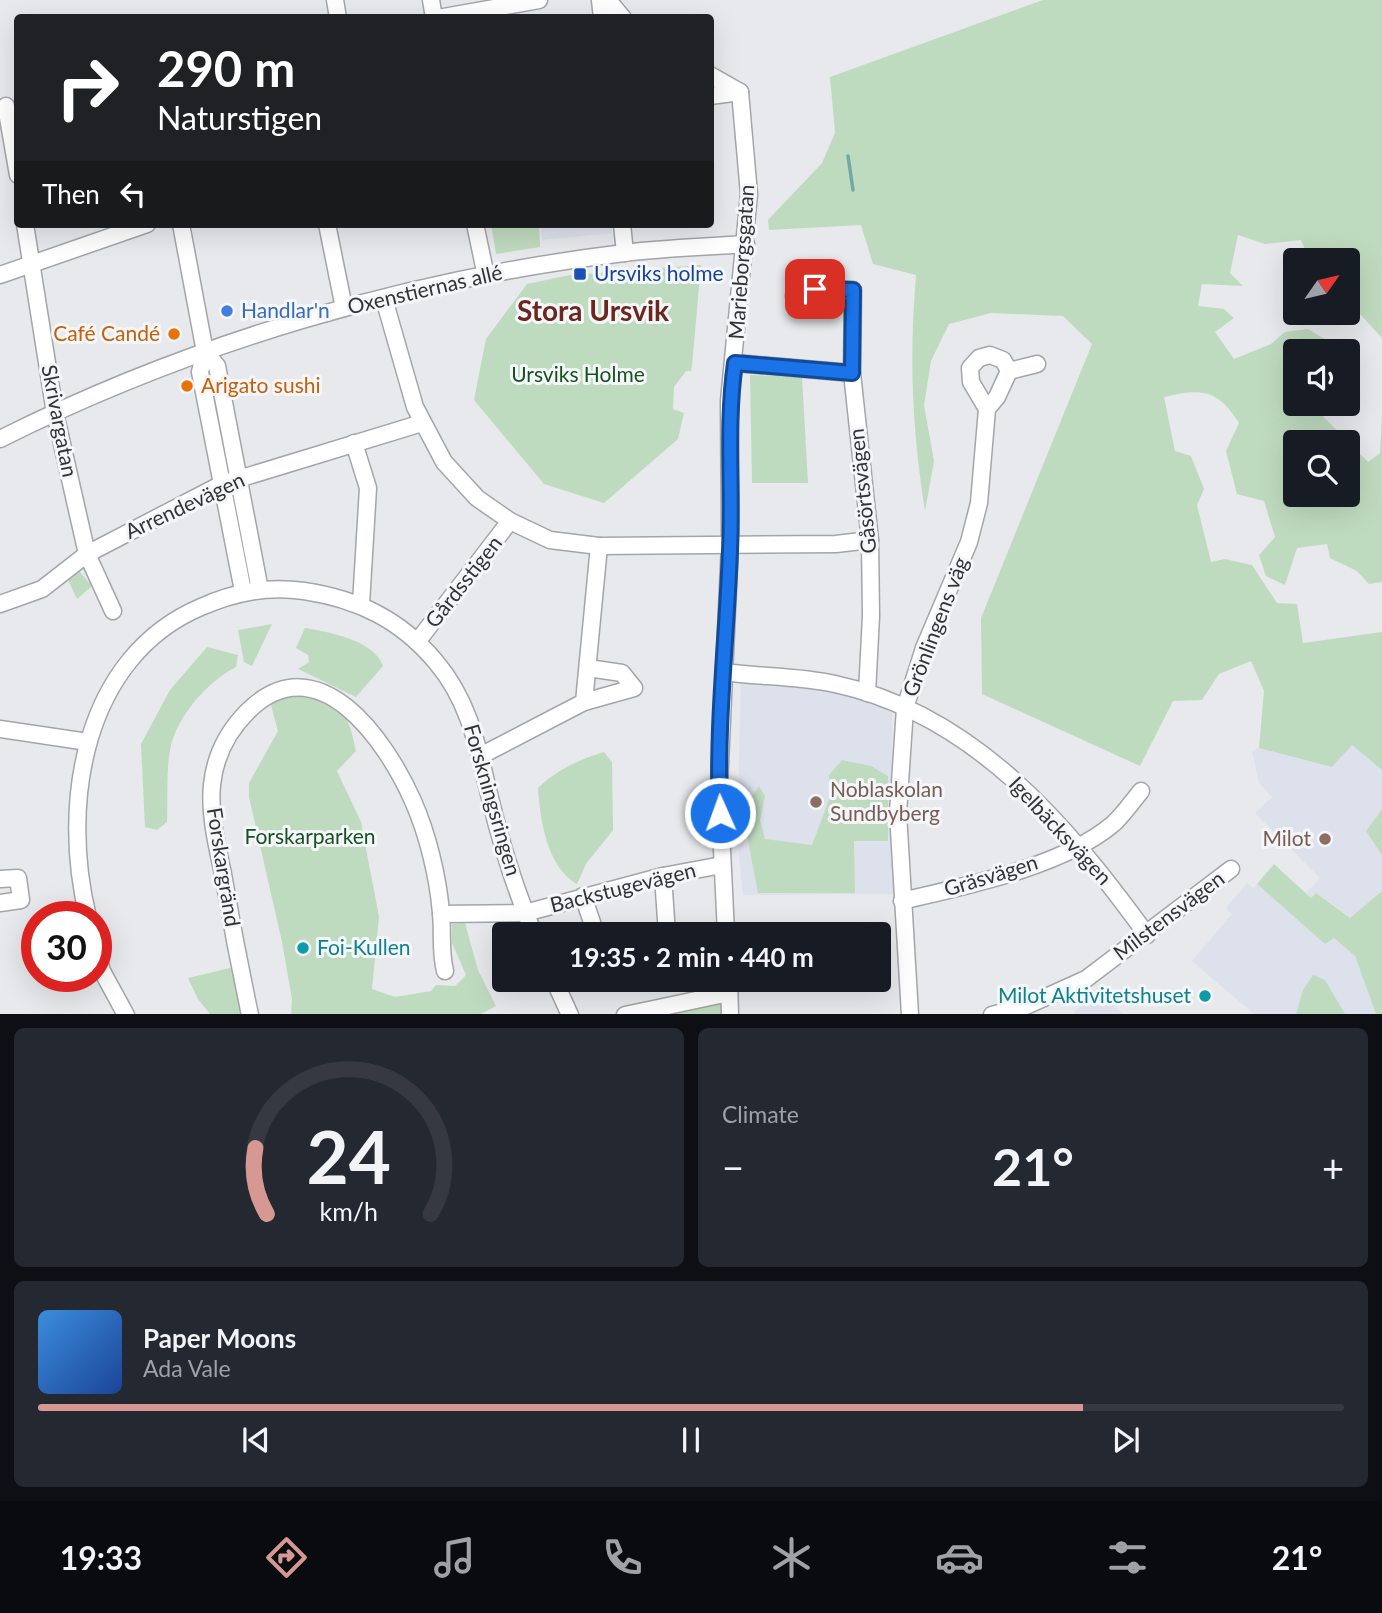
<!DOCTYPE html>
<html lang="en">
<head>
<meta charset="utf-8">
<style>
  body { margin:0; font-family:Lato,sans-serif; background:#242831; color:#f1f3f6; height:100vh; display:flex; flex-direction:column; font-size:26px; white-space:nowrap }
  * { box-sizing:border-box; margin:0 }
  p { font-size:23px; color:#9ea1a6 }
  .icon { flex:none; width:38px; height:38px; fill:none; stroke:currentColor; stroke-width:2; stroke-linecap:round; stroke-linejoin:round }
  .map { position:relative; height:1014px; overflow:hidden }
  .side { display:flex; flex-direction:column; gap:14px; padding:14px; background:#0d0f14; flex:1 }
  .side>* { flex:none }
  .banner { position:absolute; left:14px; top:14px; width:700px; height:214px; border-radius:7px; box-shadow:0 7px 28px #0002; background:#202124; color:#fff; overflow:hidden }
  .needle { width:46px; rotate:56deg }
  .tools { position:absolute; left:1283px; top:248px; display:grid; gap:14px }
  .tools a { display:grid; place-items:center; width:77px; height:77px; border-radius:7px; background:#171b24; box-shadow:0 7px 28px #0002; font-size:35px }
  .speed { position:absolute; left:21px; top:901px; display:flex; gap:14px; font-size:35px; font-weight:700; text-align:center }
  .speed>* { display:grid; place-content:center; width:91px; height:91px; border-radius:50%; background:#171b24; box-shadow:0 7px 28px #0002; line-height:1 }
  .speed .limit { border:10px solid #d22; background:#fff; color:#111 }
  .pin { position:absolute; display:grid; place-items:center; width:60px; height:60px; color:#fff; margin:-30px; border-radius:14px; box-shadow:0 4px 10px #0006 }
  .me { position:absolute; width:77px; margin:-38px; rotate:358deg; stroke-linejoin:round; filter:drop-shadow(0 0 5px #0008) }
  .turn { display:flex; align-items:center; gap:24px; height:147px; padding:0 28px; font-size:32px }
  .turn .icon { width:91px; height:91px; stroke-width:2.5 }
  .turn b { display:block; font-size:49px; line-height:60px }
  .then { display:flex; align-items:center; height:66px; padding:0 28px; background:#0003; gap:14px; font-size:26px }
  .big { font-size:52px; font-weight:700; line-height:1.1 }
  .side .card { flex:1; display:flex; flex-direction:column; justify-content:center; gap:10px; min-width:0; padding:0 24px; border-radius:10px; background:#242831 }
  .side .dial { align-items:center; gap:0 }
  .dial svg { height:182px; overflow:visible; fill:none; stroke:#363941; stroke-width:7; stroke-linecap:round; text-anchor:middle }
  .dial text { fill:#f1f3f6; stroke:none }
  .song { display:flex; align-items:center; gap:21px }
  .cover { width:84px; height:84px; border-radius:10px; background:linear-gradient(135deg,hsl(210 70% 55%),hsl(220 70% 35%)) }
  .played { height:7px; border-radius:4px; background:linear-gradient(90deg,#d79893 80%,#363941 80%) }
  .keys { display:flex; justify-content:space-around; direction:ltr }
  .heat { display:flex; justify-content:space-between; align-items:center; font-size:38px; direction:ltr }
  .side .tiles { flex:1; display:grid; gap:14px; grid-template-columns:1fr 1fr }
  .card:last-child { grid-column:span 2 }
  .trip { position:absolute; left:492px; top:922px; width:399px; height:70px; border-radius:7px; background:#171b24; box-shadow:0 7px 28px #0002; font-weight:700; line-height:70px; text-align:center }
  .dock { display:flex; height:112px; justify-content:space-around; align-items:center; background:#090b0e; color:#9ea1a6 }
  .dock .icon { width:49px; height:49px }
  .dock .active { color:#d79893 }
  .dock b { font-size:32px; color:#f1f3f6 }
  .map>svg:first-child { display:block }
  .built { fill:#dde1ec }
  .green { fill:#bfdbbf; fill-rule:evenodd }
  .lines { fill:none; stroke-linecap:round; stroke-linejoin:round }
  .stream { stroke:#74a7a7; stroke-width:3.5 }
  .minor-casing { stroke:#a4a5a8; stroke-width:19 }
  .minor { stroke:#fff; stroke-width:16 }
  .route-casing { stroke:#114b97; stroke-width:18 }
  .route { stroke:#1a73e8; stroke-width:12 }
  .transit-dot { fill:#1a4fb4; stroke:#f5f6f9; stroke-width:2.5 }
  .shop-dot { fill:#3f7fe0; stroke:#f5f6f9; stroke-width:2.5 }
  .food-dot { fill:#e8710a; stroke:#f5f6f9; stroke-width:2.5 }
  .education-dot { fill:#8d6e63; stroke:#f5f6f9; stroke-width:2.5 }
  .culture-dot { fill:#0f9aa8; stroke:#f5f6f9; stroke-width:2.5 }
  .labels { text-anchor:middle; stroke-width:6; stroke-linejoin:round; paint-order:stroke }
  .street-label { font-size:21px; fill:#333335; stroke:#f5f6f9 }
  .transit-label { font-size:21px; fill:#164399; stroke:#f5f6f9; text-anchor:start }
  .shop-label { font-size:21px; fill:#366cbe; stroke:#f5f6f9; text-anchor:start }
  .food-label { font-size:21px; fill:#c56008; stroke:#f5f6f9; text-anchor:end }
  .park-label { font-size:21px; fill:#15521f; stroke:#f5f6f9 }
  .education-label { font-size:21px; fill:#785e54; stroke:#f5f6f9; text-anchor:start }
  .culture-label { font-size:21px; fill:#0d838f; stroke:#f5f6f9; text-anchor:start }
  .district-label { font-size:28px; font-weight:bold; fill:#6b271e; stroke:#f5f6f9 }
</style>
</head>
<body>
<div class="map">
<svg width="1382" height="1015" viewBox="0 0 1382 1015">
  <rect width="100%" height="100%" fill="#e7e9ec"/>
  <g class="built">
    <polygon points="540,224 610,224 611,233 542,240"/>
    <polygon points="741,678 827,689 892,709 894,894 743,895 737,837"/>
    <polygon points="1352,744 1382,770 1382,809 1366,831 1382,855 1382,891 1351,918 1316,893 1312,898 1306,893 1320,878 1255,813 1272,797 1259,783 1252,751 1259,748 1285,753 1332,767"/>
    <polygon points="1247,883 1253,888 1257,884 1325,943 1334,938 1355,956 1376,1014 1254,1014 1192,961 1232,914 1226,908"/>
    <polygon points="1094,989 1097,992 1123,1014 1073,1014"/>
  </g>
  <g class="green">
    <path d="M1043,0h339v338l-34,-37v-40h-38l-9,-21 -36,4 -27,-9 -8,38 13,13 -41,-2 -4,22 26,3 10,9 -19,14 19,27 37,-15 14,-12 23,-3 23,14 -3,9h-33v52h16l57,58 12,-9 2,-36v165l-13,2 -12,-13 -27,-13 -3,-14 -30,4 -12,37 -19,-9 -7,-21 16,-18 -11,-36 -27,-7 -11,-43 13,-28c-21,-34 -38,-35 -75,-26l11,54 16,5 13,33 -7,16 14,57 14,-3 27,6 25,38 20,1 6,39 79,-11v138l-30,-25 -20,22 -73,-19 5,-57 -13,-30 -32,13 -17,26 -29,1 -33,65 -158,-72 -1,-76 111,-274 -29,-28 -72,-3 -42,11 -18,37 -7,44 10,56 -9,50c-13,-84 -16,-151 -9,-236l-43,-11 -12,-39 -92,5 -1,-10 54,-57 13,-30 -5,-56zM1295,443h53v52h-53z"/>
    <polygon points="491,224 539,224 540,247 496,254"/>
    <polygon points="701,265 692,365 691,371 686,371 674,387 673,409 684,413 678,439 604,503 544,484 474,400 486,339 527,284 570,275"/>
    <polygon points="750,375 802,377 808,483 752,483"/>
    <polygon points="79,571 92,586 77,599 68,580"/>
    <polygon points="272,624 252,666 244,662 238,630"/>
    <path d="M305,628c24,4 69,12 78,38l-27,31 -58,-28 11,-7 -1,-7 -12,-7z"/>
    <path d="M207,647l31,8 -2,12c-29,15 -60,50 -66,83 -4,23 -2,49 -3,72l-10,8 -12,-3 -4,-83 29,-54z"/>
    <path d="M294,692c45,11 53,13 62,59l-19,20 24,51 18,95 -7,72 23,8 36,-6 5,-6 19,1 11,-11 -14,-32v-19l13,-1 13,47 18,36 -17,9 -188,-1 1,-15 -10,-57 -33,-145v-14l29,-52 -8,-29z"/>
    <path d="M604,752l8,10 1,68 -27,34 -9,20c-30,-17 -37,-64 -39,-96 20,-19 40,-28 66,-36z"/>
    <polygon points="842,760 871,766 888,776 888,841 854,841 855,893 758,893 742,810 759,786 765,796 760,820 765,839 812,845 829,800 829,775"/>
    <polygon points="1382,809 1382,855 1366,831"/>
    <polygon points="1274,864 1311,898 1316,893 1350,918 1382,891 1382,1014 1376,1014 1355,956 1334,938 1325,944 1257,884"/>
    <polygon points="234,967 243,1014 210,1014 198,999 188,978"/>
    <polygon points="1313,975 1325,980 1345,1014 1296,1014 1303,990"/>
    <polygon points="724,999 722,1014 655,1015"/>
  </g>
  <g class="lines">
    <polyline class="stream" points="848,156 853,190"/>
    <g class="minor-casing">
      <g id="minor">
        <polyline points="335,0 338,18"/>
        <polyline points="431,0 434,18"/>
        <polyline points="600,0 602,18"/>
        <polyline points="608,0 623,18"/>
        <polyline points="438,18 539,0"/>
        <polyline points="710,75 740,92"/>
        <polyline points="710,96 740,92"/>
        <polyline points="6,106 18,175"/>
        <polyline points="25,224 55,413 87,554 113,611"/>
        <polyline points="181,224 205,352 200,372 243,591"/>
        <polyline points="327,224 344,308"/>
        <polyline points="475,224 486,276"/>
        <polyline points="622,224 625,253"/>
        <polyline points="0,275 147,224"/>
        <polyline points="794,296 815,289 853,290 852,373 870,540 871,616 867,693"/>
        <polyline points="384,299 415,407 444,462 477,498 510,521 550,540 599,546 836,544 870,540"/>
        <polyline points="205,352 217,366 260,590"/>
        <polyline points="735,363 852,373"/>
        <polyline points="1009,371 1037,364"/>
        <path d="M0,439c194,-97 409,-160 624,-186 40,-5 81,-6 122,-9"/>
        <polyline points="354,443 368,488 361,604"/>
        <polyline points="0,604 42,589 87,554 222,484 422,423"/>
        <polyline points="417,642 510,521"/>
        <path d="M724,672c37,5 74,4 111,12 139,30 232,141 312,251"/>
        <polyline points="584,702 599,546"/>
        <polyline points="0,729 88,742"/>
        <polyline points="482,755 584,702 634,688 622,673 588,668"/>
        <polyline points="663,876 667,934"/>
        <polyline points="0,879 18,878 21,900 0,903"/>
        <polyline points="583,896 596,934"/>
        <path d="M902,901c63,-15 160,-34 211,-77 10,-9 19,-22 28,-33"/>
        <polyline points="441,914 525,913 663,876 722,865"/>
        <path d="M88,917c-28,-113 -5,-260 113,-310 34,-15 66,-21 103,-16 54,8 97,29 132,71 34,40 42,87 54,136 11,46 26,93 44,136"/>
        <polyline points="726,934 719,786 730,543 729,401 749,194 740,92"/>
        <polyline points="96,949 102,971 126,1015"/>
        <polyline points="554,980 570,1015"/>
        <polyline points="729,980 730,1015"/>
        <path d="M250,1015c-10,-47 -19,-94 -27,-141 -6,-28 -14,-60 -11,-89 3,-30 15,-53 36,-74 70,-69 138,29 165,90 15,34 25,76 28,112 2,21 -1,38 4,58"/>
        <polyline points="625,1015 729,993"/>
        <polyline points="910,1015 898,813 905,708 924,648 969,542 979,503 987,409 997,397 1009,371 1003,360 990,355 979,358 970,368 971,382 987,409"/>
        <polyline points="992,1015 1026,1006 1086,979 1231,869"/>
      </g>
    </g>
    <use href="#minor" class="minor"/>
  </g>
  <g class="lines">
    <g class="route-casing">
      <path id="route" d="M720,813c-4,-88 7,-176 10,-263 3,-63 -4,-125 5,-187l117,10 1,-83 -38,-1"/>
    </g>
    <use href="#route" class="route"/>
  </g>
  <rect class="transit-dot" x="573" y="267" width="14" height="14" rx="3.5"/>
  <circle class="shop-dot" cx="227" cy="311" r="7"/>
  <g class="food-dot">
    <circle cx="174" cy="334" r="7"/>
    <circle cx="187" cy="386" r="7"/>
  </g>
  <g class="education-dot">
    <circle cx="816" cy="802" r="7"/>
    <circle cx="1325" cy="839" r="7"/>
  </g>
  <g class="culture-dot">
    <circle cx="303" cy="948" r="7"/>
    <circle cx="1205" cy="996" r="7"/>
  </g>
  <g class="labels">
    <g class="street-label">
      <text transform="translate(742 262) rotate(-86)" y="7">Marieborgsgatan</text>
      <text transform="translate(425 290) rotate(-13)" y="7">Oxenstiernas allé</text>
      <text transform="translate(59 421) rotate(79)" y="7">Skrivargatan</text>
      <text transform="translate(863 491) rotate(-96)" y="7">Gåsörtsvägen</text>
      <text transform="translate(185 506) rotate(-25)" y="7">Arrendevägen</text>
      <text transform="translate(464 582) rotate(-52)" y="7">Gårdsstigen</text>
      <text transform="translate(936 627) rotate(-69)" y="7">Grönlingens väg</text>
      <text transform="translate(492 800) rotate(74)" y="7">Forskningsringen</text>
      <text transform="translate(1060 831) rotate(47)" y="7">Igelbäcksvägen</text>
      <text transform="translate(223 867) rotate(81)" y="7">Forskargränd</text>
      <text transform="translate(991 876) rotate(-17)" y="7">Gräsvägen</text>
      <text transform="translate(623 888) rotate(-14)" y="7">Backstugevägen</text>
      <text transform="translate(1169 916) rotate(-37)" y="7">Milstensvägen</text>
    </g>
    <g class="transit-label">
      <text x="594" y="281">Ursviks holme</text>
    </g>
    <g class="shop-label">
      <text x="241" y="318">Handlar'n</text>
    </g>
    <g class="food-label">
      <text x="160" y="341">Café Candé</text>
      <text x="201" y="393" text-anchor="start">Arigato sushi</text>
    </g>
    <g class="park-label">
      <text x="578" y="382">Ursviks Holme</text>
      <text x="310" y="844">Forskarparken</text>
    </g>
    <g class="education-label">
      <text x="830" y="797">Noblaskolan<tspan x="830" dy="24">Sundbyberg</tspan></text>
      <text x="1311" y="846" text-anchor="end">Milot</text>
    </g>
    <g class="culture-label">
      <text x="317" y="955">Foi-Kullen</text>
      <text x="1191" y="1003" text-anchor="end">Milot Aktivitetshuset</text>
    </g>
    <g class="district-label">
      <text x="593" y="321">Stora Ursvik</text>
    </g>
  </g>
</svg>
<div class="tools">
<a><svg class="needle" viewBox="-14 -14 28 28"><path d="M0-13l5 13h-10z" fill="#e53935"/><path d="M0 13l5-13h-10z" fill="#9ea1a6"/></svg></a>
<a><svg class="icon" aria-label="sound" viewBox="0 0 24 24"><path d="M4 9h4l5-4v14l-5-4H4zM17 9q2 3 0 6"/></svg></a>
<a><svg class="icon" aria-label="search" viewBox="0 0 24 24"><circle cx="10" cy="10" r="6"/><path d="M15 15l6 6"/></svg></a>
</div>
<div class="speed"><div class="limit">30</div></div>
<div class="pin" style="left:815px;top:289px;background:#d93025"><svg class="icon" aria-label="arrive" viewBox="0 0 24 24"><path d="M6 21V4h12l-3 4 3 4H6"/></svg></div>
<svg class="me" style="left:720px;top:813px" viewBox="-20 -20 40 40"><circle r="17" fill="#1a73e8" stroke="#fff" stroke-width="3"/><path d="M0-11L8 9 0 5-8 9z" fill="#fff"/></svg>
<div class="trip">19:35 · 2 min · 440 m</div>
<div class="banner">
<div class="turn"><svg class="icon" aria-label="right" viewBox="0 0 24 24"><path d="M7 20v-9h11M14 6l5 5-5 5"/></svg><div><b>290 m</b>Naturstigen</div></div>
<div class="then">Then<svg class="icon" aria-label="left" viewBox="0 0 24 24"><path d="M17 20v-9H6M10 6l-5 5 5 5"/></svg></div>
</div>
</div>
<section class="side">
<div class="tiles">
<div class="card dial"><svg viewBox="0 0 100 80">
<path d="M14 69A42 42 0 1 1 86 69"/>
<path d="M14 69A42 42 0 0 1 9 40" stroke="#d79893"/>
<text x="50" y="56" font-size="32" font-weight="700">24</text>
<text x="50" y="72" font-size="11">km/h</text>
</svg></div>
<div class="card"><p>Climate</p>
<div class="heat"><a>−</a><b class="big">21°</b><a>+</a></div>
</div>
<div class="card">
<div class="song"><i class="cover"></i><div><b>Paper Moons</b><p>Ada Vale</p></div></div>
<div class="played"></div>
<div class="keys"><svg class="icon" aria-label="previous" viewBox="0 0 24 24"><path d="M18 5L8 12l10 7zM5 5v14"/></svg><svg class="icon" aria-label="pause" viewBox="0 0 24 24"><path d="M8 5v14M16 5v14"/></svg><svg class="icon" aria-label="next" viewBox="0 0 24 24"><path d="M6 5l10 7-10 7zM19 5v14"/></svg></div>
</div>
</div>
</section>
<nav class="dock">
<b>19:33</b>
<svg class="icon active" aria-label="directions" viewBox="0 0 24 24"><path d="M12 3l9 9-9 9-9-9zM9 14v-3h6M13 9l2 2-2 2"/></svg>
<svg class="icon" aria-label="music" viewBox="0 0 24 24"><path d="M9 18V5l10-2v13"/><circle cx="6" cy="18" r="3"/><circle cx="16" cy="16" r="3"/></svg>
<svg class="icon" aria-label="phone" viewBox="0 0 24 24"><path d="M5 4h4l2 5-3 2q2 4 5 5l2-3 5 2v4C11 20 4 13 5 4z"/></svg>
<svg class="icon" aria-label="climate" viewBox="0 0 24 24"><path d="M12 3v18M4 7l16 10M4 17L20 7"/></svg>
<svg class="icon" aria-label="car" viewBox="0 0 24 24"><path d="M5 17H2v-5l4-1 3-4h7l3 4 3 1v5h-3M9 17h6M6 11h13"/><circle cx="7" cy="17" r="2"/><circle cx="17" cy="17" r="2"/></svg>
<svg class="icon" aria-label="filters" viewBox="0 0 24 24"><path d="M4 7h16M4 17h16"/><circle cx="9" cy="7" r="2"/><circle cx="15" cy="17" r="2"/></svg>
<b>21°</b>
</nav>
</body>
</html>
